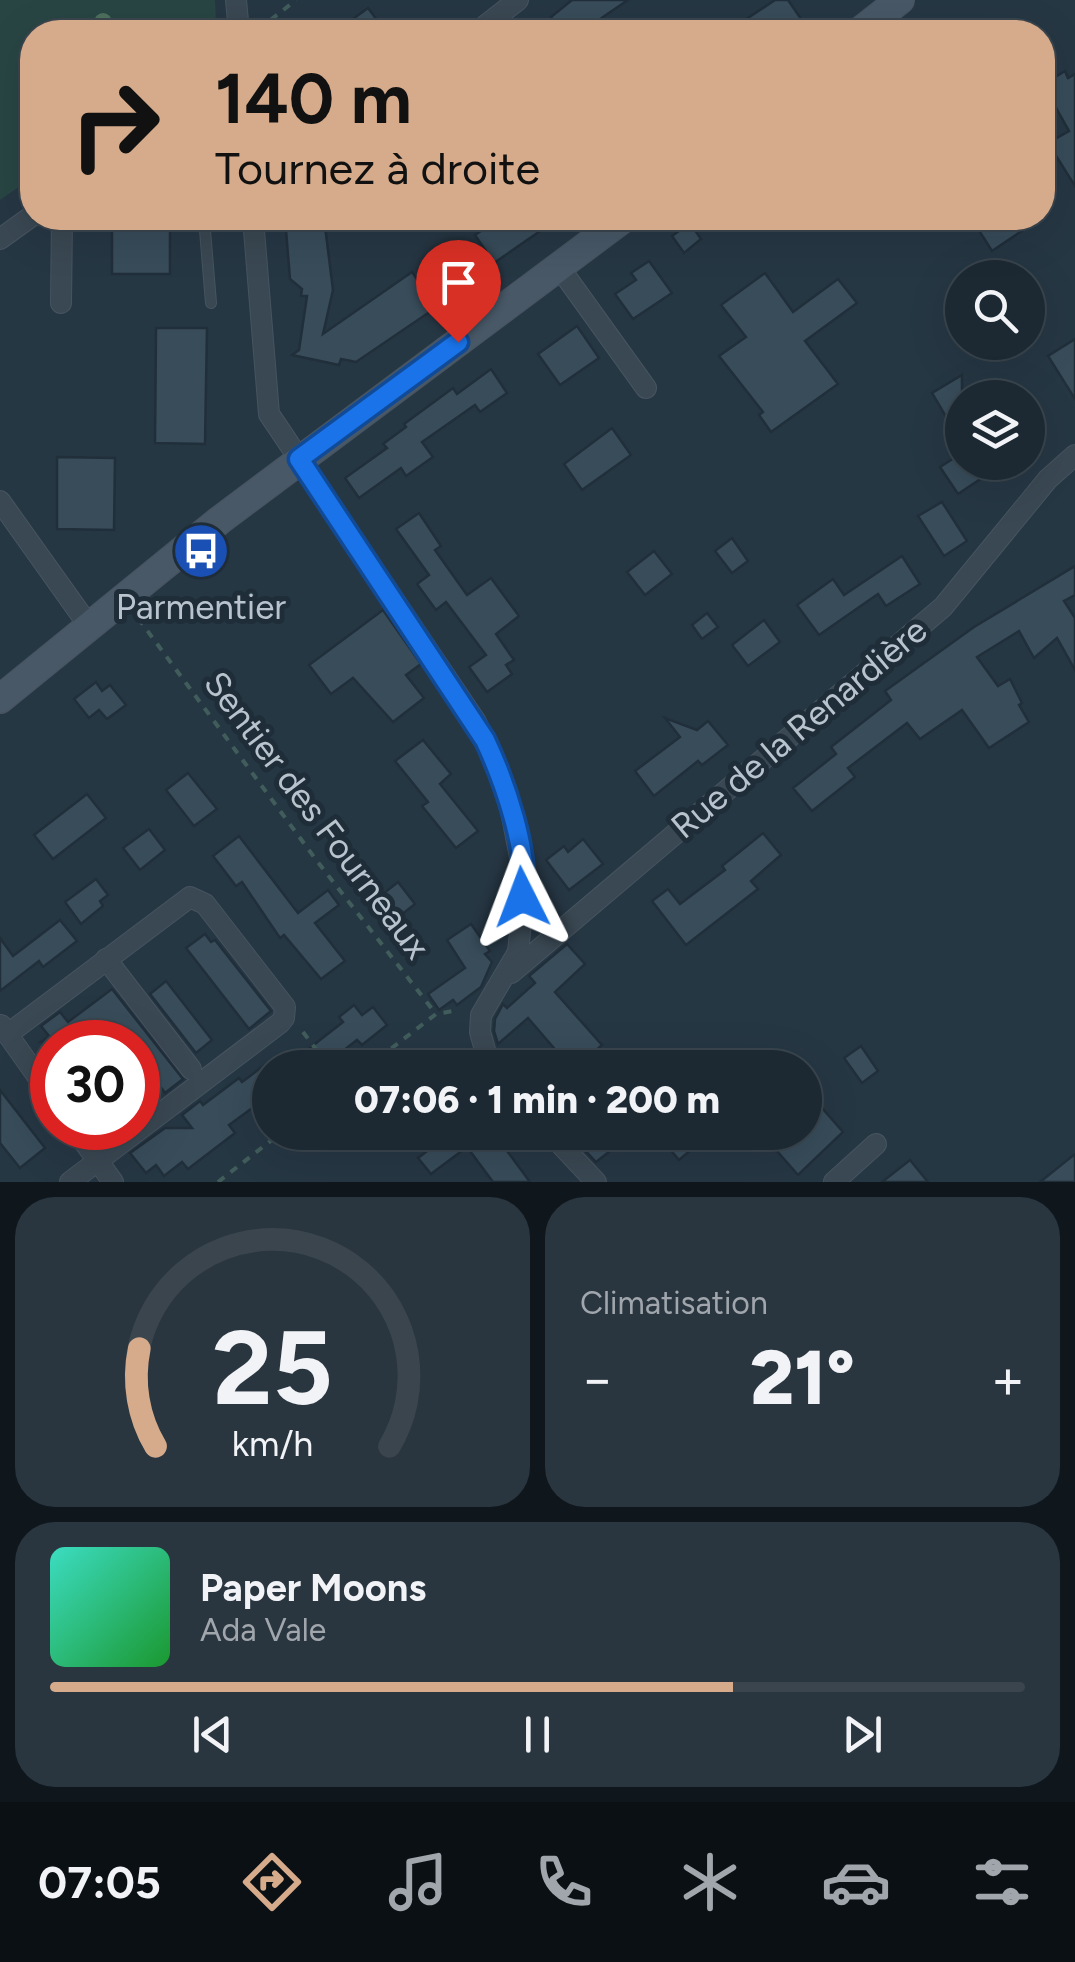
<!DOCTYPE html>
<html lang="fr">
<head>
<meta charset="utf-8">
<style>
  body { margin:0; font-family:Figtree,sans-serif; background:#29353f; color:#f1f3f6; height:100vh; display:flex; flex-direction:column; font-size:38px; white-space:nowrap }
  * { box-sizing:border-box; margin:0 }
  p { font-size:32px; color:#a0a6ac }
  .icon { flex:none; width:55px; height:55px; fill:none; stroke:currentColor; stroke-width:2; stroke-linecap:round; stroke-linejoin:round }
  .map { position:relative; height:1182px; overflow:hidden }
  .side { display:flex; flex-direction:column; gap:15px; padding:15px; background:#0f171c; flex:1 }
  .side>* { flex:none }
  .guide { position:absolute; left:20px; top:20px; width:1035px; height:210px; border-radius:40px; box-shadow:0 10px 40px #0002,0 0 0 2px #3a454e; background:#d6ab8b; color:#111; overflow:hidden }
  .controls { position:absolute; left:945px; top:260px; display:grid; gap:20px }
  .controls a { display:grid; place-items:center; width:100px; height:100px; border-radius:50%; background:#1c2933; box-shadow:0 10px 40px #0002,0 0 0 2px #3a454e; font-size:50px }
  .speed { position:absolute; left:30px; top:1020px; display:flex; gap:20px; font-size:50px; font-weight:700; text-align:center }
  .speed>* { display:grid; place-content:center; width:130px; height:130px; border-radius:50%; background:#1c2933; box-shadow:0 10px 40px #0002,0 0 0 2px #3a454e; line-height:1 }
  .speed .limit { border:15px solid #d22; background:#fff; color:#111 }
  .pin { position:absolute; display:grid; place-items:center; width:85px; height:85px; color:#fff; margin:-102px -42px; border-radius:50% 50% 50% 0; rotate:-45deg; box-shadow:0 0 10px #0007 }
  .pin .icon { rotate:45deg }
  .me { position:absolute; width:110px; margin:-55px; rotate:357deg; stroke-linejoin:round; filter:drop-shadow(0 0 8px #0008) }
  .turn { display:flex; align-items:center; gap:35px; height:210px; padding:0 30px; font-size:45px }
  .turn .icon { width:130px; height:130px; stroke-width:2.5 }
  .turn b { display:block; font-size:70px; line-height:85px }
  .big { font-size:75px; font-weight:800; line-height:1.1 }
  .side .widget { flex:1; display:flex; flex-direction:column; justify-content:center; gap:15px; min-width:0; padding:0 35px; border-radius:40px; background:#29353f }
  .side .dial { align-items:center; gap:0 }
  .dial svg { height:260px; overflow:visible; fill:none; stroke:#3a454e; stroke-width:7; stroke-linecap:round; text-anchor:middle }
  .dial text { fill:#f1f3f6; stroke:none }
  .song { display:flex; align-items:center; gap:30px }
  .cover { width:120px; height:120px; border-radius:15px; background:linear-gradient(135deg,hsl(170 70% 55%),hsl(130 70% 35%)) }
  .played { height:10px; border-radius:5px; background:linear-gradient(90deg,#d6ab8b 70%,#3a454e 70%) }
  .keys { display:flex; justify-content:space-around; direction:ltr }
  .heat { display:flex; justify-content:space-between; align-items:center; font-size:55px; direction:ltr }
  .side .tiles { flex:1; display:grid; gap:15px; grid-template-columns:1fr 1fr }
  .widget:last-child { grid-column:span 2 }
  .trip { position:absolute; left:252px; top:1050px; width:570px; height:100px; border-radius:50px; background:#1c2933; box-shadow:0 10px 40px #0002,0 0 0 2px #3a454e; font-weight:800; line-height:100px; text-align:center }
  .tabs { display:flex; height:160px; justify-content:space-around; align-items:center; background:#0b1014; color:#a0a6ac }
  .tabs .icon { width:70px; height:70px }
  .tabs .current { color:#d6ab8b }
  .tabs b { font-size:45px; color:#f1f3f6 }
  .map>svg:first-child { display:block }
  .green { fill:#284544 }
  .building { fill:#384c5a; stroke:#212f3b; stroke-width:2.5 }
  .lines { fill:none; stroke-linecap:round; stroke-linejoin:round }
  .lane-casing { stroke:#475460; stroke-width:12 }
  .street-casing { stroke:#475460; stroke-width:22 }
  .secondary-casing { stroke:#475460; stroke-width:30 }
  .path { stroke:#415d5b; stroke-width:4; stroke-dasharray:8 8; stroke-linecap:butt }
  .lane { stroke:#3a4853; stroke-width:10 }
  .street { stroke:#3a4853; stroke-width:20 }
  .secondary { stroke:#485867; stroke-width:28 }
  .tree { fill:#4e705d }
  .route-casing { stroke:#114b97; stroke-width:25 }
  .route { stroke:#1a73e8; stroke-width:18 }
  .labels { text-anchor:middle; stroke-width:10; stroke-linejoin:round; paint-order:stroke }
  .poi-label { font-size:35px; fill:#b8c3cd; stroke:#1f2d39 }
  .street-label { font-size:35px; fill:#b8c3cd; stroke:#1f2d39 }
</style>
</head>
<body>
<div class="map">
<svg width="1075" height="1182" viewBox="0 0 1075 1182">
  <rect width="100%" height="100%" fill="#263744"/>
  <polygon class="green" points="0,0 215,0 216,23 209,25 210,32 32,32 32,178 0,200"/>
  <g class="building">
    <polygon points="572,0 628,0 581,32 536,32 553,21 551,17"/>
    <polygon points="775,0 788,0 806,26 796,32 727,32"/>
    <polygon points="368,8 386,32 335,32"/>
    <polygon points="1065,71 1068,78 1075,74 1075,186 1048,143 1069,131 1046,90 1051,88 1047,82"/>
    <rect x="112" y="218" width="58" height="56"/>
    <polygon points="285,218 324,218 333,290 323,334 412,272 437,307 356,362 341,359 339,365 292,355 299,350 307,296 301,296 302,289 290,279"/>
    <polygon points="500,218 559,218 494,263 475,235"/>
    <polygon points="971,218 1041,218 992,251"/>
    <polygon points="690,223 701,239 684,253 672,236"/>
    <polygon points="649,261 672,293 633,319 615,294 636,280 631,273"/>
    <polygon points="765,273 793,312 838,279 857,303 805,341 838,384 771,432 759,415 763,412 719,356 746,337 721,305"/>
    <polygon points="577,326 599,358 560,385 538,354"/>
    <polygon points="156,328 207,328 205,444 155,443"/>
    <polygon points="1075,339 1075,399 1048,356"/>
    <polygon points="491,369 507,393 480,412 475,405 422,442 433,457 406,476 401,468 359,498 345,478 387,448 383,444 406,427 404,424 453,388 457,394"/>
    <polygon points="962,375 962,444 932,393"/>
    <polygon points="612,428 631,455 582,490 564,464"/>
    <polygon points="962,453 962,462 1006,462 958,494 940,467"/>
    <polygon points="57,457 115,458 114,530 57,529"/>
    <polygon points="942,502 967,541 944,556 918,516"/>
    <polygon points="419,513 441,546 435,550 467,595 491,578 519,616 496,634 514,660 506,665 512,674 487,692 469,667 486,655 446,602 436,610 417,584 429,575 396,529"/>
    <polygon points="732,538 748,561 732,573 715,551"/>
    <polygon points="654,551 672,574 645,595 627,572"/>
    <polygon points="902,556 920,584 886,606 878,594 819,635 797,605 833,579 844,595"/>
    <polygon points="1075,566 1075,595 1064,601 1075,618 1075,670 1057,638 1034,658 1019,631 977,657 998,686 1010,679 1022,703 1019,705 1029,722 989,748 962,710 920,739 907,723 848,768 855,777 812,811 793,788 836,754 831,747 891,700 885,691 974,627"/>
    <polygon points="383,610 421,664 406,675 424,698 393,722 353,678 331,694 309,665"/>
    <polygon points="707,613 718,627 702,639 692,625"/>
    <polygon points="764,620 780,642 748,666 732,645"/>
    <polygon points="96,682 102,691 110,685 126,705 107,719 99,710 89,718 74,699"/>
    <polygon points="665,718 697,730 708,721 728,745 702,765 698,761 654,796 635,771 680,737"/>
    <polygon points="423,740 451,774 440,784 478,831 456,848 422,806 428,802 395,761"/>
    <polygon points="188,773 217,809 194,826 166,790"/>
    <polygon points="87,794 106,818 53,859 34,835"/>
    <polygon points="149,829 165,850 140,870 123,848"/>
    <polygon points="763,833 781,855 751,881 758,889 686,945 652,901 668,889 680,904 725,870 722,866"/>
    <polygon points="239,836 298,913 328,890 339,905 315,923 345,961 321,979 284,935 280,938 242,882 236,886 213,856"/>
    <polygon points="583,839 603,864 569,890 546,860 564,846 568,852"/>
    <polygon points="96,879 108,895 100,901 103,906 81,924 65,902"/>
    <polygon points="398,882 415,904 386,927 369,905"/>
    <polygon points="60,920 77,941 43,967 39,961 0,991 0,938 13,956"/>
    <polygon points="471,924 490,951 485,954 492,962 481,987 457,1005 453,1000 439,1010 428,994 465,968 447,940"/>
    <polygon points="205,934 211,942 215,940 271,1011 249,1029 186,948"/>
    <polygon points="567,944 585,964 555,992 602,1045 577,1068 571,1068 528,1018 498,1044 494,1031 495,1019 503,1004 507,1008 535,983 529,976"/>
    <polygon points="166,981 212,1040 196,1053 150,994"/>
    <polygon points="112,989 183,1079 165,1093 138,1056 138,1042 41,1042 49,1036 41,1026 60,1012 68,1022"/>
    <polygon points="354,1005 362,1015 373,1007 387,1025 362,1045 357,1040 321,1068 284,1068 343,1022 339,1017"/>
    <polygon points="861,1046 878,1071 862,1083 844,1058"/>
    <polygon points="270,1061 270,1095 229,1125 235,1133 188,1169 182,1162 164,1176 156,1165 146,1173 130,1153 165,1128 192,1128 182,1115 200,1101 203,1105 239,1078 242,1082"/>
    <polygon points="0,1090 45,1148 20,1168 0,1143"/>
    <polygon points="822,1108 843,1132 798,1175 777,1151 797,1132 805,1132 805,1125"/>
    <polygon points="452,1132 493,1132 530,1182 493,1182 467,1147 431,1174 418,1158"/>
    <polygon points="568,1132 600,1132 614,1148 596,1162"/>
    <polygon points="675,1132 712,1132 679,1160 664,1142"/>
    <polygon points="1075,1154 1075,1182 1040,1182"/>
    <polygon points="910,1160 928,1182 882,1182"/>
  </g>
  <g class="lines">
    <g class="lane-casing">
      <polyline id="lane" points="204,218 211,303"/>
    </g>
    <g class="street-casing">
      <g id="street">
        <polyline points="236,0 239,32"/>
        <polyline points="477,32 518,0"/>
        <polyline points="253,218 269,414 476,722 494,759 509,801 525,883 518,952 481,1015 480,1032 490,1068"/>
        <polyline points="0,239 32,216"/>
        <polyline points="559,267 646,388"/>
        <polyline points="61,303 62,218"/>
        <polyline points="0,501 89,626"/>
        <polyline points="106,959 191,1069"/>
        <polyline points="511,973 943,607 1048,479 1075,455"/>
        <polyline points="1,1025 52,1097"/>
        <polyline points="8,1034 190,897 205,904 285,1007 284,1018 280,1023 70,1182"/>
        <polyline points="74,1128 113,1182"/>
        <polyline points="549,1132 596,1182"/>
        <polyline points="834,1182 876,1144"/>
      </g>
    </g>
    <g class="secondary-casing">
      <g id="secondary">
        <polyline points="859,32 900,0"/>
        <polyline points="0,699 220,520 624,218"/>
      </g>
    </g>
    <g class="path">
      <polyline points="264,32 263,26 296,0"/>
      <polyline points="138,618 317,861 436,1014"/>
      <polyline points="303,1032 330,1068"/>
      <polyline points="366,1068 436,1014 459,1010"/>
      <polyline points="218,1182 282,1132"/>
    </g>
    <use href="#lane" class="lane"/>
    <use href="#street" class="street"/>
    <use href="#secondary" class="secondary"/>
  </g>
  <circle class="tree" cx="103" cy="22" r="9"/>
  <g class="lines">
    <g class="route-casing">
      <path id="route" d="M458,342l-159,117 186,281c18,38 46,115 37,157"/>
    </g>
    <use href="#route" class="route"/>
  </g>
  <defs>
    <g id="bus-disc" transform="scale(2.875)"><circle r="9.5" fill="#1a4fb4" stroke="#1f2d39"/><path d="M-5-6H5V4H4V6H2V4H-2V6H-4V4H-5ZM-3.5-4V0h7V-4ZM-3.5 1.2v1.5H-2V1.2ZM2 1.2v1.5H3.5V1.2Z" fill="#fff"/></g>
  </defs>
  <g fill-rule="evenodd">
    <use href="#bus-disc" x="201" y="551"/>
  </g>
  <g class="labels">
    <g class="poi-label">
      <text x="201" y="619">Parmentier</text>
    </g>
    <g class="street-label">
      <text transform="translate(799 728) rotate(-40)" y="12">Rue de la Renardière</text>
      <text transform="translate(317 815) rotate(53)" y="12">Sentier des Fourneaux</text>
    </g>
  </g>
</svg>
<div class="controls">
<a><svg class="icon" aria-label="search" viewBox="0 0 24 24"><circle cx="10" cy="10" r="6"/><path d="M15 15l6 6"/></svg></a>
<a><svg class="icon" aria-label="layers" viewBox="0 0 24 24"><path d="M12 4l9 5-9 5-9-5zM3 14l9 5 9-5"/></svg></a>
</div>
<div class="speed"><div class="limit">30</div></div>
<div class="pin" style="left:458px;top:342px;background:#d93025"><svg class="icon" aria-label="arrive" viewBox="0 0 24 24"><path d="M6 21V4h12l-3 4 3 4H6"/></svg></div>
<svg class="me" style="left:522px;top:897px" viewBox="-20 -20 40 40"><path d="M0-17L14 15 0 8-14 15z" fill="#1a73e8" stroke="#fff" stroke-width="4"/></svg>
<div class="trip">07:06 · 1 min · 200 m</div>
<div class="guide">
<div class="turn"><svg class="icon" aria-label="right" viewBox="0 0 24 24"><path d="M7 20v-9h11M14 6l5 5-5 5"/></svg><div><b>140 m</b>Tournez à droite</div></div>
</div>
</div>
<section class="side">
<div class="tiles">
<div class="widget dial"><svg viewBox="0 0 100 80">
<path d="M14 69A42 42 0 1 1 86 69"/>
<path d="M14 69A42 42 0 0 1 9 39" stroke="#d6ab8b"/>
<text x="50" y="56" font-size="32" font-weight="700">25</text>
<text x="50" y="72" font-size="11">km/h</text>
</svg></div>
<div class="widget"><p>Climatisation</p>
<div class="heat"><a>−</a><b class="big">21°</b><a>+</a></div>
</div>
<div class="widget">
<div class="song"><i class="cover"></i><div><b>Paper Moons</b><p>Ada Vale</p></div></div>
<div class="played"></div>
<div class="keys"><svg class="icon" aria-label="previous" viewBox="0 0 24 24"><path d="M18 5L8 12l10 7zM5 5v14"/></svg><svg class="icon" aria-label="pause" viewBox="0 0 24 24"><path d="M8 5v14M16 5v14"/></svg><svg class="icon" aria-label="next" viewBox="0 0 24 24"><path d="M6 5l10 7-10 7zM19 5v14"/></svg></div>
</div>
</div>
</section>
<nav class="tabs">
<b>07:05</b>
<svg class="icon current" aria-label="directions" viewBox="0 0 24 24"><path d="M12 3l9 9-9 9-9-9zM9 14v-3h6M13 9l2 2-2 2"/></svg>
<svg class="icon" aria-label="music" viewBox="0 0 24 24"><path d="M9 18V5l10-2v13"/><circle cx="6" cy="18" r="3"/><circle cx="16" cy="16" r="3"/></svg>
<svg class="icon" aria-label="phone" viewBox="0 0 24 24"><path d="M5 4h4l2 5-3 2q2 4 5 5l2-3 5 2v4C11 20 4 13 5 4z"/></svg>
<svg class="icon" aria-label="climate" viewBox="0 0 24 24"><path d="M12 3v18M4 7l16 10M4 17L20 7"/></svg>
<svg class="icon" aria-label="car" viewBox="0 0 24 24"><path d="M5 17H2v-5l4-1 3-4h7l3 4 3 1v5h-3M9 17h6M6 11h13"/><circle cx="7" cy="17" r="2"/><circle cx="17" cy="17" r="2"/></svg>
<svg class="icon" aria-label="filters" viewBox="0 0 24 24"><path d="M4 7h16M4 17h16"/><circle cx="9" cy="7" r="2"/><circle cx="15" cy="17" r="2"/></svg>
</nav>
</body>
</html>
